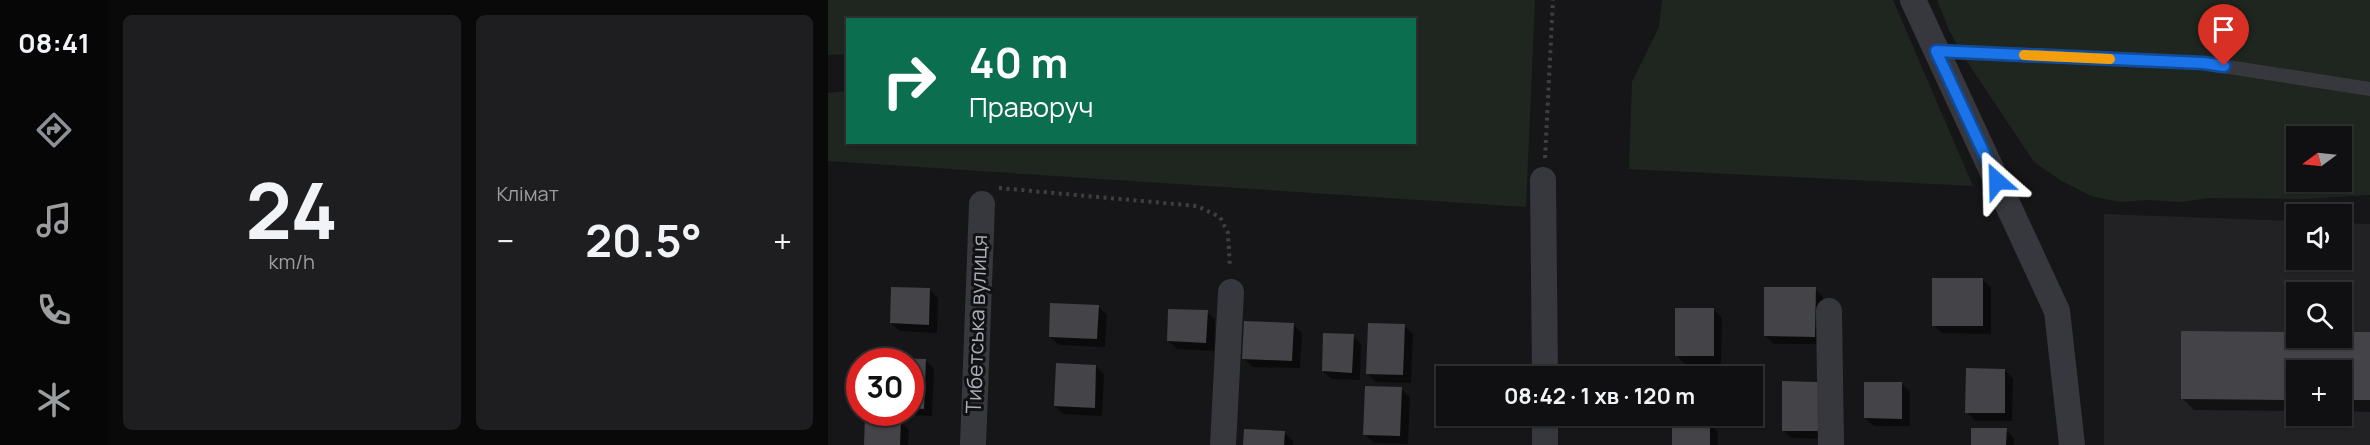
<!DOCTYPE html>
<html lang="uk">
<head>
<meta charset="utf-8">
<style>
  body { margin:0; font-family:Manrope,sans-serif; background:#1e1e20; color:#f1f3f6; height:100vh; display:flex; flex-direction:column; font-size:22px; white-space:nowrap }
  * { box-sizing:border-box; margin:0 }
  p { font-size:20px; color:#9c9d9f }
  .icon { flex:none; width:33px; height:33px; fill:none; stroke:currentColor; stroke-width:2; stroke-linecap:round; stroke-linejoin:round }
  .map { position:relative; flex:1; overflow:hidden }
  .panel { display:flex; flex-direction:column; gap:15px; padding:15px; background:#09090a; width:720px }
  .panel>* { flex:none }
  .hud { position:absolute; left:18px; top:18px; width:570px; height:126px; border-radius:0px; box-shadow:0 2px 4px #0004,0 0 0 2px #303032; background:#0b6e4f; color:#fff; overflow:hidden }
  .needle { width:39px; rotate:255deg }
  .buttons { position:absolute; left:1458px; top:126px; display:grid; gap:12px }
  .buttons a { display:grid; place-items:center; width:66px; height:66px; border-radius:0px; background:#101012; box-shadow:0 2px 4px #0004,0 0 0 2px #303032; font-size:30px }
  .speed { position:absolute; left:18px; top:348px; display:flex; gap:12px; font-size:30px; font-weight:700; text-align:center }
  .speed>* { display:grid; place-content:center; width:78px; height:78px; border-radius:50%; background:#101012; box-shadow:0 2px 4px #0004,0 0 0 2px #303032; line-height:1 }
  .speed .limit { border:9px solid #d22; background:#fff; color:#111 }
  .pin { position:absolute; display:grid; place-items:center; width:51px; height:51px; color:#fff; margin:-62px -26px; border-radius:50% 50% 50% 0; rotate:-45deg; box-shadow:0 0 6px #0007 }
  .pin .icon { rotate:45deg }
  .me { position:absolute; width:66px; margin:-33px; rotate:335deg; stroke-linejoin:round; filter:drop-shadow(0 0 4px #0008) }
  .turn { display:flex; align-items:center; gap:21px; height:126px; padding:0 24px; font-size:27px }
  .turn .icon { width:78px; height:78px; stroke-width:2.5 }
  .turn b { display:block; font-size:42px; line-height:51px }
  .big { font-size:45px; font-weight:700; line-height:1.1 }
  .panel .tile { flex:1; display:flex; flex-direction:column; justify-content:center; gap:9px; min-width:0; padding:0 21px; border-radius:9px; background:#1e1e20 }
  .panel .dial { align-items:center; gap:0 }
  .dial b { font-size:78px; line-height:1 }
  .heat { display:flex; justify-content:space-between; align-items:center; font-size:33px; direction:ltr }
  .panel .tiles { flex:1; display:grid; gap:15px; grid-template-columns:repeat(2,1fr) }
  .trip { position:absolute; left:608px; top:366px; width:327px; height:60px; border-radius:0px; background:#101012; box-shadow:0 2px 4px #0004,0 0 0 2px #303032; font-weight:700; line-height:60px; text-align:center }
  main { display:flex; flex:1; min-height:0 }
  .tabs { display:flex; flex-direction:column; width:108px; justify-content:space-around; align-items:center; background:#060607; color:#9c9d9f }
  .tabs .icon { width:42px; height:42px }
  .tabs .active { color:#8c9099 }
  .tabs b { font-size:27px; color:#f1f3f6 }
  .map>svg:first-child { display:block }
  .built { fill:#222225; fill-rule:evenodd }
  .green { fill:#1e261f; fill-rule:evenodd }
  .shadow { fill:#0007 }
  .building { fill:#434348 }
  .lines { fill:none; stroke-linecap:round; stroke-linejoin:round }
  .path { stroke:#3d3f44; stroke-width:4; stroke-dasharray:3 4.5; stroke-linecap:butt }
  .lane { stroke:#37383d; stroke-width:14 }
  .street { stroke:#37383d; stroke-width:26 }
  .route-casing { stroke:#114b97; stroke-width:15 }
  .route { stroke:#1a73e8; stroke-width:10 }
  .slow { stroke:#f59e0b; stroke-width:10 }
  .labels { text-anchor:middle; stroke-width:6; stroke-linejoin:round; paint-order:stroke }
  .street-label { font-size:21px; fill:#a9adb7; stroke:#111113 }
</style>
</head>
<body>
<main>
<nav class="tabs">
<b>08:41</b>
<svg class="icon active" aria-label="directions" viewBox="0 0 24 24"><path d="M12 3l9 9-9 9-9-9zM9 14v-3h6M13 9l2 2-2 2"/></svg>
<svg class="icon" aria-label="music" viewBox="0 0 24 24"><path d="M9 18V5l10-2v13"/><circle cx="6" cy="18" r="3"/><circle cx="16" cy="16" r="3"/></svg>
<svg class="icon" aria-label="phone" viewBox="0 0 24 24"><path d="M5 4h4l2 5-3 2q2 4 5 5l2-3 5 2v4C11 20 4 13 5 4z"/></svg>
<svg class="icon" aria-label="climate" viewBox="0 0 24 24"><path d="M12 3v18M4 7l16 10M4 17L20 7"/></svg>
</nav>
<section class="panel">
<div class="tiles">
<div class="tile dial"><b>24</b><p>km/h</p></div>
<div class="tile"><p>Клімат</p>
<div class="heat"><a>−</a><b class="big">20.5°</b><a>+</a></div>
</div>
</div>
</section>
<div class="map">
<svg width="1542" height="445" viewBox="0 0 1542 445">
  <rect width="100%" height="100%" fill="#161618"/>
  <path class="built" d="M1276,214l192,7v39h46v-37l28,1v221h-266zM1468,292h46v46h-46zM1468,370h46v46h-46z"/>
  <g class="green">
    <polygon points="0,0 707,0 698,207 0,161 0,93 19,91 20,142 586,142 586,20 20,20 19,54 0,55"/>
    <polygon points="834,0 1065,0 1145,186 801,169 804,82 831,27"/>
    <path d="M1109,0h433v195l-67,4 -94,-1 -28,4 -32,-2 -29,2 -29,-6 -31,-16 -26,-18 -70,-105 -15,-27zM1468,136h46v46h-46z"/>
  </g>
  <g class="shadow">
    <polygon points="1155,280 1163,288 1163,334 1114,333 1105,325"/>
    <polygon points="987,289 995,297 995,344 946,344 937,336"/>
    <polygon points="102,290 110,298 109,333 72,331 63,323"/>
    <polygon points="270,306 279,315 277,347 231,345 222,337"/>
    <polygon points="885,309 894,318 893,364 857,364 849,356"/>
    <polygon points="379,312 387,320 386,351 349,349 340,341"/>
    <polygon points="465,324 474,333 472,368 424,367 416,358"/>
    <polygon points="576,326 585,334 583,383 548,382 539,373"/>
    <polygon points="1354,332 1468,333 1468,338 1514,338 1514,334 1542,334 1542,412 1514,411 1514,370 1468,370 1468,411 1366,410 1354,398"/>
    <polygon points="525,336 533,344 532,380 504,379 495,371"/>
    <polygon points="98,361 106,369 104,416 71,415 68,412 82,412 82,362"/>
    <polygon points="268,366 276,374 274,416 236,414 227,406"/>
    <polygon points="1176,370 1185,378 1184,421 1147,421 1139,412"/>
    <polygon points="989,383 998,439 964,438 955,430"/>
    <polygon points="1074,384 1082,392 1082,426 1046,426 1037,418"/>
    <polygon points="573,389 582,397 580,444 545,443 537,434"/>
    <polygon points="72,421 81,430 80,445 37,445"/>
    <polygon points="881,423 890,432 890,445 846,445"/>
    <polygon points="1178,430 1186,438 1186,445 1144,445"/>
    <polygon points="456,432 465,441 465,445 417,445"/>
  </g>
  <g class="building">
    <rect x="1104" y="278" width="51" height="48"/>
    <polygon points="63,287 102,288 101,325 62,323"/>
    <polygon points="936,287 988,287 987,337 936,336"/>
    <polygon points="222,303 271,305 269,339 221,337"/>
    <rect x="847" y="308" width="39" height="48"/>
    <polygon points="340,309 380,310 378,343 339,341"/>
    <polygon points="416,321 466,323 464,361 414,359"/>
    <polygon points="540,323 577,324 575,375 538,374"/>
    <polygon points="1353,331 1468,332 1468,338 1514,338 1514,332 1542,332 1542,400 1514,400 1514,370 1468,370 1468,400 1353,399"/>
    <polygon points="495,333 526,334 524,373 494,371"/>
    <polygon points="63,358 98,359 96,409 82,408 82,362 62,362"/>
    <polygon points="228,363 268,365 267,408 226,406"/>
    <polygon points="1138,368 1177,369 1177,413 1137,413"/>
    <polygon points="954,381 990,382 990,431 954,431"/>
    <polygon points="1036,382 1074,382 1074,419 1036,418"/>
    <polygon points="537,386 574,387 572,436 535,435"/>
    <polygon points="37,418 73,420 72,445 36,445"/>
    <rect x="844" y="422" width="38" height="23"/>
    <polygon points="1143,428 1179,428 1178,445 1143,445"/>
    <polygon points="416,429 457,431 456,445 415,445"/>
  </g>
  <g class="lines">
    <g class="path">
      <polyline points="717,158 725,0"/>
      <polyline points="171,188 369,206 392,217 400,233 402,268"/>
    </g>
    <polyline class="lane" points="1109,51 1375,63 1542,89"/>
    <g class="street">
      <polyline points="1085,0 1229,311 1244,445"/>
      <polyline points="715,180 717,376"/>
      <polyline points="1001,311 1003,445"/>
      <polyline points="717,416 717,445"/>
      <polyline points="145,445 154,204"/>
      <polyline points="395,445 403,292"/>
    </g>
  </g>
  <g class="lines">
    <g class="route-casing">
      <polyline id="route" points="1169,181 1108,51 1375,63 1396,66"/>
    </g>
    <use href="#route" class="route"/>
    <polyline class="slow" points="1196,55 1282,59"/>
  </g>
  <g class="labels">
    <g class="street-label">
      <text transform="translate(149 324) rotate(-88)" y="7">Тибетська вулиця</text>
    </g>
  </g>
</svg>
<div class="buttons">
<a><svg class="needle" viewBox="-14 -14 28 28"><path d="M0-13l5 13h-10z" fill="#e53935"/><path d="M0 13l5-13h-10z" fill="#9c9d9f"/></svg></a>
<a><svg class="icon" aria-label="sound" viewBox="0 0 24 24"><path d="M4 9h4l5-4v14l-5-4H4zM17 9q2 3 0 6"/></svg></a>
<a><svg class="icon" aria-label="search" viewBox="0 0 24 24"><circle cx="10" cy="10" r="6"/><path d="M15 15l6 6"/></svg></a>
<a>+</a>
</div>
<div class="speed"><div class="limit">30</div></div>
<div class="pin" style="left:1396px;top:66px;background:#d93025"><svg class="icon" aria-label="arrive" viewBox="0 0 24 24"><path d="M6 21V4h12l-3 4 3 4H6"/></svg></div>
<svg class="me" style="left:1169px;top:181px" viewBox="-20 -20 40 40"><path d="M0-17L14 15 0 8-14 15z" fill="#1a73e8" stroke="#fff" stroke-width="4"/></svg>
<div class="trip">08:42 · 1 хв · 120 m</div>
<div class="hud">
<div class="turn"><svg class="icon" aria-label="right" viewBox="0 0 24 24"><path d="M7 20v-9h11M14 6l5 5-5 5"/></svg><div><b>40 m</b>Праворуч</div></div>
</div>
</div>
</main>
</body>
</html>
